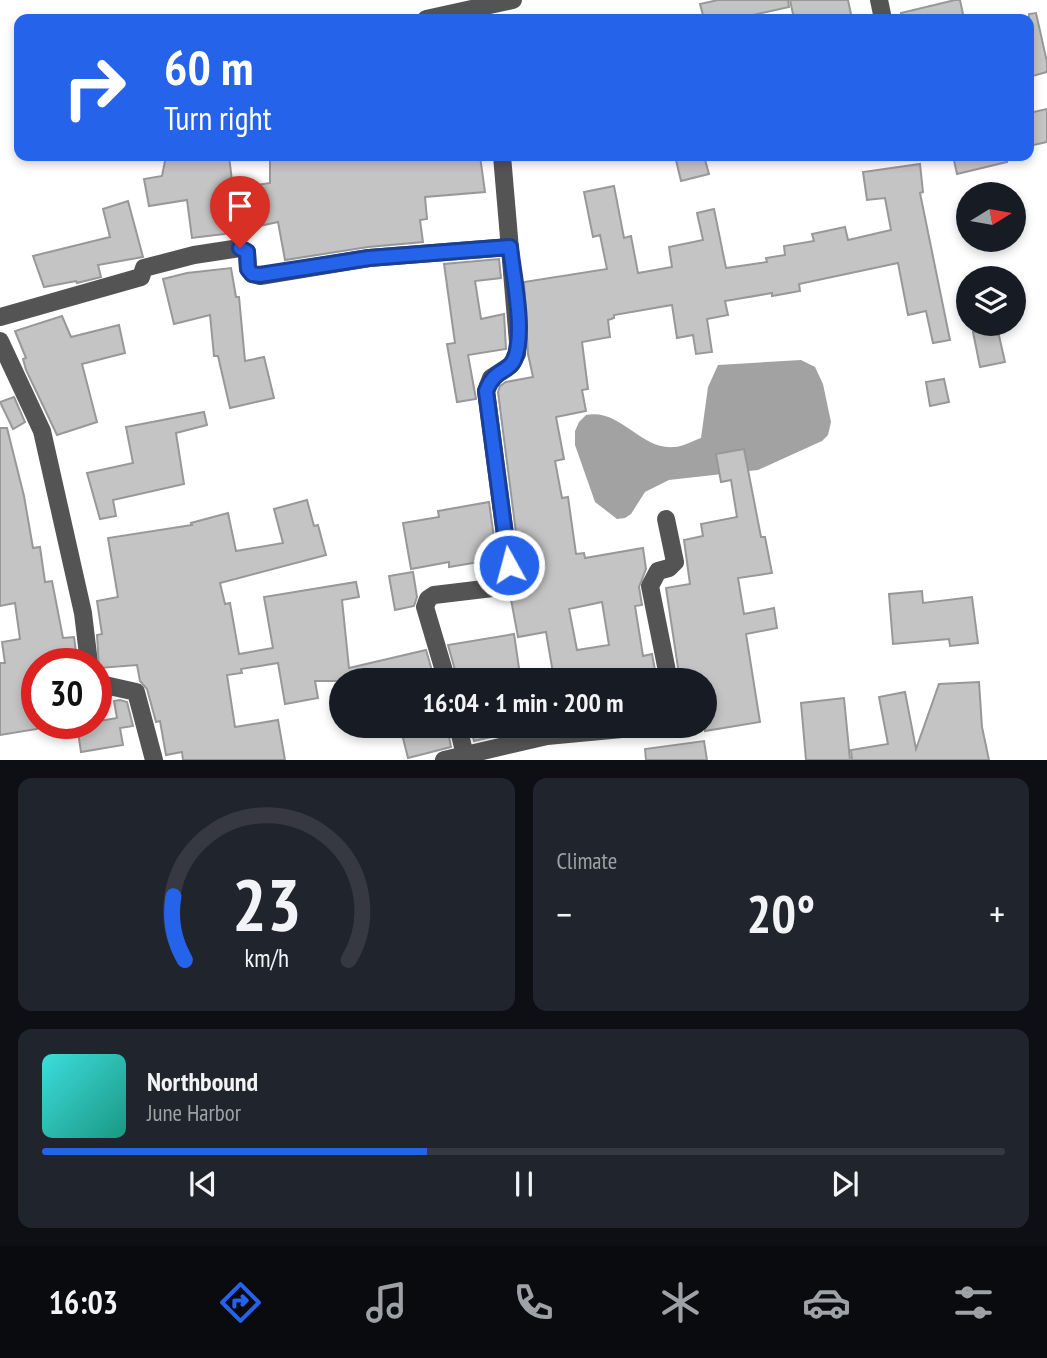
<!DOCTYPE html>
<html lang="en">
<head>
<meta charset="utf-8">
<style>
  body { margin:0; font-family:"PT Sans Narrow",sans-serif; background:#20242c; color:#f1f3f6; height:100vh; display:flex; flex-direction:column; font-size:26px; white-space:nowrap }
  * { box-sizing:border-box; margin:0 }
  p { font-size:23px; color:#9ea1a6 }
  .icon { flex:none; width:38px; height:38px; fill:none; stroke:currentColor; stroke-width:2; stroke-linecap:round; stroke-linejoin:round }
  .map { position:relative; height:760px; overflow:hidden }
  .details { display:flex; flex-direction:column; gap:18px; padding:18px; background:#0d0f14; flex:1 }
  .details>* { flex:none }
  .hud { position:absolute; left:14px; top:14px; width:1020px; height:147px; border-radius:14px; box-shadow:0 4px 10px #0003; background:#2563eb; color:#fff; overflow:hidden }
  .needle { width:46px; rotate:79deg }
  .controls { position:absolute; left:956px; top:182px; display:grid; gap:14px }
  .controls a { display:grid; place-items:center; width:70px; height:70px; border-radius:50%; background:#171b24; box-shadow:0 4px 10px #0003; font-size:35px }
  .speed { position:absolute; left:21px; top:648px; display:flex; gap:14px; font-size:35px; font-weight:700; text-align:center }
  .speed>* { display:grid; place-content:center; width:91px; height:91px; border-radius:50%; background:#171b24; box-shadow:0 4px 10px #0003; line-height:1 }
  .speed .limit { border:10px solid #d22; background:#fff; color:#111 }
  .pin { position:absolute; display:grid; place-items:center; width:60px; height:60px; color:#fff; margin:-72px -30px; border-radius:50% 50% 50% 0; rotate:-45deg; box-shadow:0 0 7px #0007 }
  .pin .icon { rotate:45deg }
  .me { position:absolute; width:77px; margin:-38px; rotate:353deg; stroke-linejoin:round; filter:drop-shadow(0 0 5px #0008) }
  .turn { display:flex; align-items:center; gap:24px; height:147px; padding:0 35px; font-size:32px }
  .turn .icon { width:91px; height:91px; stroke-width:2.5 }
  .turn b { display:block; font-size:49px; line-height:60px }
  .big { font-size:52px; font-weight:700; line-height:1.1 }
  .details .widget { flex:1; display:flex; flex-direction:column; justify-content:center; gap:10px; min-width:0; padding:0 24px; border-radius:14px; background:#20242c }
  .details .dial { align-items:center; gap:0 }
  .dial svg { height:182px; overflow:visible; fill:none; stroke:#363941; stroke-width:7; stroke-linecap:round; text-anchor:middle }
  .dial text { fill:#f1f3f6; stroke:none }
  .song { display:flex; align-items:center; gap:21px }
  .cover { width:84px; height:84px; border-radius:10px; background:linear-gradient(135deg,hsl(180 70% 55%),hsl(170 70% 35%)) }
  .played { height:7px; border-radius:4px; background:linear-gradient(90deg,#2563eb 40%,#363941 40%) }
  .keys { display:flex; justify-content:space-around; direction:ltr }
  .heat { display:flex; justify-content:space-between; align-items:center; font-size:38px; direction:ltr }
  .details .tiles { flex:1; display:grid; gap:18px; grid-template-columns:1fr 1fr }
  .widget:last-child { grid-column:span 2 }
  .trip { position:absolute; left:329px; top:668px; width:388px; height:70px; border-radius:35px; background:#171b24; box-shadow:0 4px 10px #0003; font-weight:700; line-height:70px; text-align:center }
  .tab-bar { display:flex; height:112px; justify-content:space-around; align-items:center; background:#090b0e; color:#9ea1a6 }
  .tab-bar .icon { width:49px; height:49px }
  .tab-bar .active { color:#2563eb }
  .tab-bar b { font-size:32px; color:#f1f3f6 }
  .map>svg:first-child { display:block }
  .water { fill:#a2a2a2 }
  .building { fill:#c4c4c4; stroke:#989898; stroke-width:2; fill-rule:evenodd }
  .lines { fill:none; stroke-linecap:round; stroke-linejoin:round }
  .minor { stroke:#545454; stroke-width:18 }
  .route-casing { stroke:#184099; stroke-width:18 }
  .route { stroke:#2563eb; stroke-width:12 }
</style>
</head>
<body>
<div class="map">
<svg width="1047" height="760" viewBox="0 0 1047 760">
  <rect width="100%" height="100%" fill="#fff"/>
  <path class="water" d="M801,360l14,7 8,17 8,38 -3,13 -6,6 -64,29 -89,10 -24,12 -14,22 -6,4 -8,1 -22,-17 -20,-57v-14l4,-9 7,-7c35,-7 54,35 88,32 8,0 18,-6 27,-9l7,-51 10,-22z"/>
  <g class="building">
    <polygon points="718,0 788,0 789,7 735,19 704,19 700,4"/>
    <polygon points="790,0 848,0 852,19 794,19"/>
    <polygon points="955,0 960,0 964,19 902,19 901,13"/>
    <polygon points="1036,13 1047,62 1047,72 1029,77 1029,14"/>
    <polygon points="1047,109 1047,142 1029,146 1029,113"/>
    <polygon points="166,156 229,156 233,189 270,183 270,156 480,156 485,192 425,197 427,219 420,220 423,242 368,247 285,260 278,222 224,234 192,238 187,200 149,206 144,179 162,176"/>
    <polygon points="675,156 704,156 709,174 681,181"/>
    <polygon points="953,156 1006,156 1007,162 957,174"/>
    <path d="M920,164l3,28 -3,1 30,147 -17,3 -7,-32 -18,4 -10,-52 -99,21 1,7 -11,2 -17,3v-3l-47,8 3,14 -21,4 5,33 -16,2 -3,-19 -16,3 -5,-33 -58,10v3l-6,2 2,17 -28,5 6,47 -6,1 4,21 -30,6 8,42 -9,2 7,37 6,-1 8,57 8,-1 1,5 58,-10 3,21 -7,18 3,18 -7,1 8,50 9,-2 5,27h-96l-2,-9 -6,1 -7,-41 -28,5 -8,-43 8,-15 2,-15 -22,-172 2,-6 6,-4 27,-5 -5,-23 -4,-72 83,-13 -7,-34 -7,2 -9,-45 30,-6 10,52 7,-2 7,37 34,-6 -3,-20 34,-7 -6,-27 17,-4 12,59 41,-6 -1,-4 19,-3 -1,-9 30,-5 -2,-7 33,-7 3,13 43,-10 -6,-32 -18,2 -4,-28zM602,602l7,43 -32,5 -8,-41z"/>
    <polygon points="128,201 143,257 98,265 101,277 77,283 76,281 44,287 33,256 110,237 103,209"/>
    <polygon points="499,259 501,278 475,281 481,319 504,314 506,349 468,355 476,399 457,402 447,344 455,343 444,264"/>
    <polygon points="231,268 236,297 239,297 245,361 264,357 274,398 230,408 218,356 214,356 210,315 174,324 163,279 187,273"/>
    <polygon points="62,316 71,337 119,325 125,353 82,364 97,422 57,435 26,370 23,359 26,358 15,331"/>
    <polygon points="997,327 1005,362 980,367 973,332"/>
    <polygon points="944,379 949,402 930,406 926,382"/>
    <polygon points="14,397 25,422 13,429 0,402"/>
    <polygon points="204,412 207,425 176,433 184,484 113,500 116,516 100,519 87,473 133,463 126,427"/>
    <polygon points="0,428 7,428 24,496 33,548 40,547 45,582 52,581 63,638 74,637 77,659 37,663 37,729 0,735 0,663 5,663 2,642 20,639 15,603 0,606"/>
    <polygon points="744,449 761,537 765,537 772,573 738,578 744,614 774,608 777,628 746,634 760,722 705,731 705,681 680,681 666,588 690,584 684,540 703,536 701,524 737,517 731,480 721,482 716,454"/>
    <polygon points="307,500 314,526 318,525 326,555 220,583 225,604 230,603 239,654 273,648 264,597 356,582 359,597 342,600 349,668 426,650 435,681 315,681 318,698 285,704 278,663 241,669 242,673 227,675 235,727 278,720 285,760 183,760 182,752 166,755 160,721 156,722 147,689 140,681 137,665 99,668 97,635 102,634 97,601 118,597 108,538 192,525 191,523 228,513 236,551 283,543 274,509"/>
    <polygon points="489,502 497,559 449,567 449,562 411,569 403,523 439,517 438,511"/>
    <polygon points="413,572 417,597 414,606 395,610 389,576"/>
    <polygon points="922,591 923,603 972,597 978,643 950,646 949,639 893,644 889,594"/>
    <polygon points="514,634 520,675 488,681 458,681 448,645"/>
    <polygon points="979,682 982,727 989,760 852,760 851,750 888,744 879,697 905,692 916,749 939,684"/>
    <polygon points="844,698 850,760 806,760 801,703"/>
    <polygon points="120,700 127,702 133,726 120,728 123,745 81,752 77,725 117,718 114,701"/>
    <polygon points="400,726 447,726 451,747 408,758"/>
    <polygon points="470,726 508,726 509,733 474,741"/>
    <polygon points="704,741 707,760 646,760 645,749"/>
  </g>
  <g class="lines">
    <g class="minor">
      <polyline points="879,0 883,19"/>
      <polyline points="426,19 513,0"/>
      <polyline points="0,317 141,277 144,268 194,255 240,248 247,252 248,269 252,274 260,276 369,258 510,247"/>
      <polyline points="0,341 42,431 83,613 89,663"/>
      <polyline points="666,519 675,562 669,568 658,571 650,586 669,681"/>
      <polyline points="447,681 425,607 428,599 434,595 501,587 507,577 509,565 486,391 491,378 511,365 517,354 518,342 502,156"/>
      <polyline points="96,683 136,692 154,760"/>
      <polyline points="458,726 466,760"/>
      <polyline points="444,760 547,736 654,726"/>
    </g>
  </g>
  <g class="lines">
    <g class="route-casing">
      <path id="route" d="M240,248l7,4 1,17 4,5 8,1 109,-17 141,-11c3,29 16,86 4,113 -6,13 -19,8 -28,31l23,174"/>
    </g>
    <use href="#route" class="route"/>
  </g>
</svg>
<div class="controls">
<a><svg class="needle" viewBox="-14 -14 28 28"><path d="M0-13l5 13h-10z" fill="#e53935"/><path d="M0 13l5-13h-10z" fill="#9ea1a6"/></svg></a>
<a><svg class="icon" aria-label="layers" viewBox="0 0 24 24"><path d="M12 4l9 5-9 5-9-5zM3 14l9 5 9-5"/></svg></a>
</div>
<div class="speed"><div class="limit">30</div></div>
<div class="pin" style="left:240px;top:248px;background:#d93025"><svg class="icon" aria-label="arrive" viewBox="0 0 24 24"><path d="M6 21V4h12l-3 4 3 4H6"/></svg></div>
<svg class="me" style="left:509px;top:565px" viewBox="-20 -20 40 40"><circle r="17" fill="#2563eb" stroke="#fff" stroke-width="3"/><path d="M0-11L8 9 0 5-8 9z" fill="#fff"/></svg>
<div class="trip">16:04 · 1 min · 200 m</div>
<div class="hud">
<div class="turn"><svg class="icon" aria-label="right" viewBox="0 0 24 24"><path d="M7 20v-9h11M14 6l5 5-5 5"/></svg><div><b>60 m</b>Turn right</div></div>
</div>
</div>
<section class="details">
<div class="tiles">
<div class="widget dial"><svg viewBox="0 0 100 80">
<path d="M14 69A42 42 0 1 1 86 69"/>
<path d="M14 69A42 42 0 0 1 9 41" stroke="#2563eb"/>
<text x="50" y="56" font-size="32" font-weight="700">23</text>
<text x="50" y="72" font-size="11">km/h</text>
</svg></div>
<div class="widget"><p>Climate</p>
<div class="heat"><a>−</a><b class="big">20°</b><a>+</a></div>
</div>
<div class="widget">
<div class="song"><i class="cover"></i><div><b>Northbound</b><p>June Harbor</p></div></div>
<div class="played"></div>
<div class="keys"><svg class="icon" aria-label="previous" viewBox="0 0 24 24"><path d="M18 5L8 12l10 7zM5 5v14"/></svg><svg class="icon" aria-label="pause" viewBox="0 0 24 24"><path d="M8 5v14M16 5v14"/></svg><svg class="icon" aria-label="next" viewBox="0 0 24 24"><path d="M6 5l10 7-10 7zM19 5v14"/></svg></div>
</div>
</div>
</section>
<nav class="tab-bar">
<b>16:03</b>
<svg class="icon active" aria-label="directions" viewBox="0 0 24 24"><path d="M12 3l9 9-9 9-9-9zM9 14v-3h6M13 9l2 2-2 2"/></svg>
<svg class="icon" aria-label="music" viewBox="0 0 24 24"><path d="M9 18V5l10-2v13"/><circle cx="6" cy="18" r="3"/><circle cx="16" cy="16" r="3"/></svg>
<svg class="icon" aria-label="phone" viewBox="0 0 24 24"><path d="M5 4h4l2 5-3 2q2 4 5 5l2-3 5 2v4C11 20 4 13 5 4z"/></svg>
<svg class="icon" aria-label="climate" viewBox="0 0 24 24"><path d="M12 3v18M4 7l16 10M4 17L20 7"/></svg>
<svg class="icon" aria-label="car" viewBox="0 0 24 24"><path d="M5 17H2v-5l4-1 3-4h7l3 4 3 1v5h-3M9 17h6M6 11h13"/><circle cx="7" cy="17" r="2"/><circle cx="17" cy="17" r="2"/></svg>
<svg class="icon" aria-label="filters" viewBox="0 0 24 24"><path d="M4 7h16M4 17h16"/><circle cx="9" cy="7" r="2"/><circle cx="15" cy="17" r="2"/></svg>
</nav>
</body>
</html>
